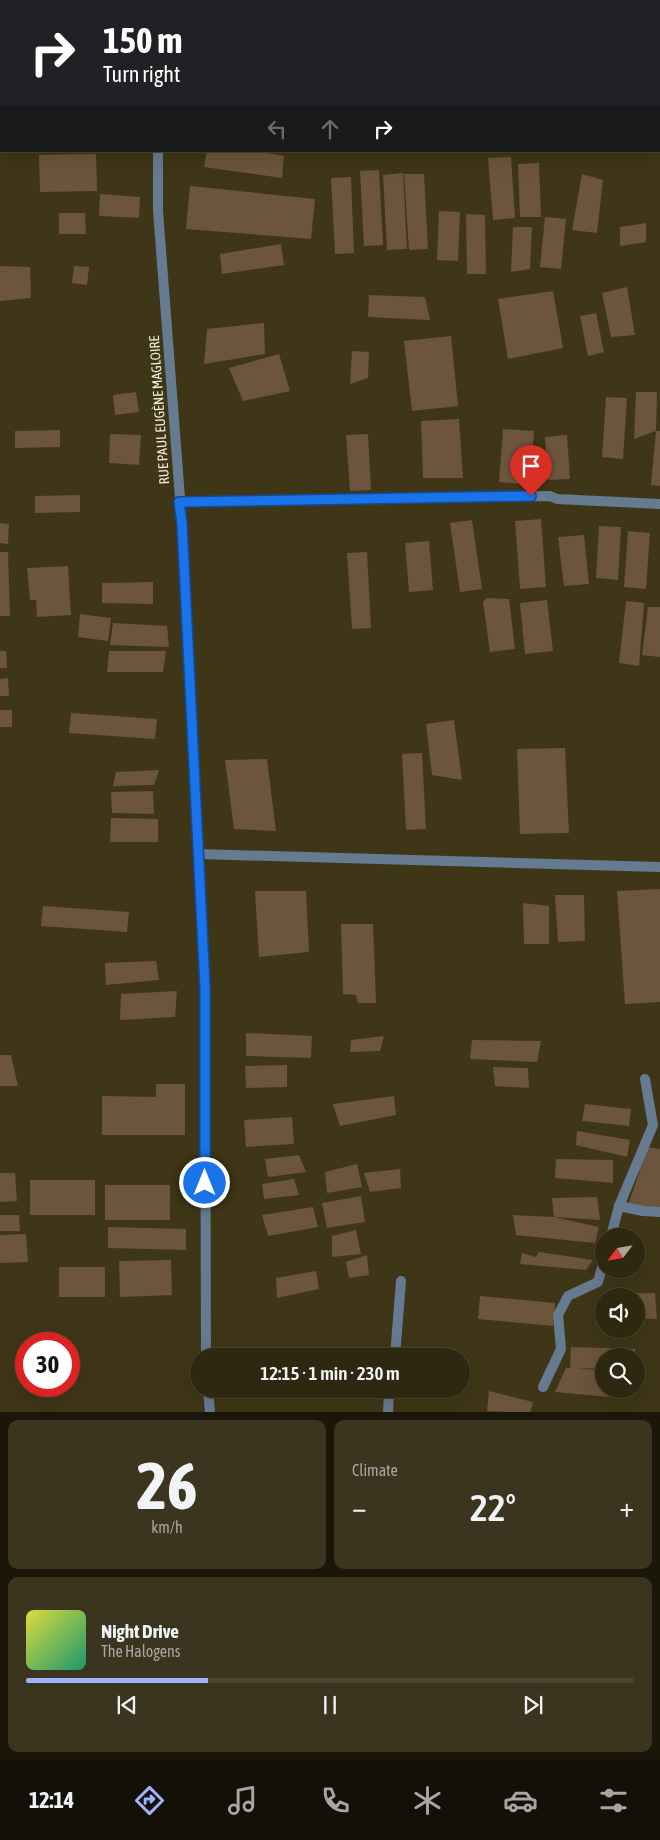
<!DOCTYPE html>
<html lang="en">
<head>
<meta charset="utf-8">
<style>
  body { margin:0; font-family:"Asap Condensed",sans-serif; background:#3b341f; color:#f1f3f6; height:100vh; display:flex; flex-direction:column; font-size:19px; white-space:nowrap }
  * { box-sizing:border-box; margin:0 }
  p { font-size:16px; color:#a7a69f }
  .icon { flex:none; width:28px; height:28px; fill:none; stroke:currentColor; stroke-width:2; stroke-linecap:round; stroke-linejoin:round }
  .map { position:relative; height:1412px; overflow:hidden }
  .sheet { display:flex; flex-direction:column; gap:8px; padding:8px; background:#1a1609; flex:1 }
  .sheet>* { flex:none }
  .guide { position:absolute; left:0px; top:0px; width:660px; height:152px; box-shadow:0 5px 20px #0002,0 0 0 1px #4a4431; background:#202124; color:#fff; overflow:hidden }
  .needle { width:32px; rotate:239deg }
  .tools { position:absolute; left:595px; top:1228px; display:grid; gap:10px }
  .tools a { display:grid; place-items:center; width:50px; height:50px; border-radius:50%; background:#2f2811; box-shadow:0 5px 20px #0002,0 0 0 1px #4a4431; font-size:25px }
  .speed { position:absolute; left:15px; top:1332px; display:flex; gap:10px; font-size:25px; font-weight:700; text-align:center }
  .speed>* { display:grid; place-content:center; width:65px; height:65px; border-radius:50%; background:#2f2811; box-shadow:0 5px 20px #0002,0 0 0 1px #4a4431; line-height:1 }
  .speed .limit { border:8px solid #d22; background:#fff; color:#111 }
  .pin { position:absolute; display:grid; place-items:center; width:42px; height:42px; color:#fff; margin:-51px -21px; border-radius:50% 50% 50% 0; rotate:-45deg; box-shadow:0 0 5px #0007 }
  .pin .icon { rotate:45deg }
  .me { position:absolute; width:55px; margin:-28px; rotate:0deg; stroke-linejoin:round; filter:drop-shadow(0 0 4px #0008) }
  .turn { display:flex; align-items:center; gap:18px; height:105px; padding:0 20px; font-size:22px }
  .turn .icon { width:65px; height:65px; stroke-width:2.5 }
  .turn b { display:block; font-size:35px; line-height:42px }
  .lanes { display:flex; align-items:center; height:48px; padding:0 20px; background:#0003; justify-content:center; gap:25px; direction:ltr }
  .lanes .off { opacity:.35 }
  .big { font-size:38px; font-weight:600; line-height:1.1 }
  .sheet .card { flex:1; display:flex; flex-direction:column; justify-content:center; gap:8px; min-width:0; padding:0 18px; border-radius:10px; background:#3b341f }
  .sheet .dial { align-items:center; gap:0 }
  .dial b { font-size:65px; line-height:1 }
  .song { display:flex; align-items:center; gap:15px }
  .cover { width:60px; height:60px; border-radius:8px; background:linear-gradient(135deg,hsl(60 70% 55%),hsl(160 70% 35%)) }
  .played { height:5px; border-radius:2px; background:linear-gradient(90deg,#9fb3fd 30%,#4a4431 30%) }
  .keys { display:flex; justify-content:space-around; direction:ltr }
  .heat { display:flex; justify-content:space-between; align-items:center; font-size:28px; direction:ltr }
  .sheet .tiles { flex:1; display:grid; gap:8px; grid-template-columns:1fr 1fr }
  .card:last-child { grid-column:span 2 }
  .trip { position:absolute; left:190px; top:1348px; width:280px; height:50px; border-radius:25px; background:#2f2811; box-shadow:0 5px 20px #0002,0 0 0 1px #4a4431; font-weight:600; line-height:50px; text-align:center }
  .menu { display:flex; height:80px; justify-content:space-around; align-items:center; background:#131007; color:#a7a69f }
  .menu .icon { width:35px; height:35px }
  .menu .active { color:#9fb3fd }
  .menu b { font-size:22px; color:#f1f3f6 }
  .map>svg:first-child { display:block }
  .building { fill:#6c543d }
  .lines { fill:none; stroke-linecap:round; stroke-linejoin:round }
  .lane { stroke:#667a90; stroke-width:10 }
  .street { stroke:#667a90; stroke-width:10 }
  .route-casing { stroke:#114b97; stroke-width:12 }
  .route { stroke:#1a73e8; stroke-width:9 }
  .labels { text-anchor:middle; stroke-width:4.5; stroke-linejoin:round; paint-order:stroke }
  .street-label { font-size:14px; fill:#f3eedd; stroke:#3f3617 }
</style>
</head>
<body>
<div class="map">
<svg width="660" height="1413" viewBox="0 0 660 1413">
  <rect width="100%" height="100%" fill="#3f3617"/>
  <g class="building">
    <polygon points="207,151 256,151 284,156 282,178 204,167"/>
    <polygon points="96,154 97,191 40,192 39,155"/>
    <polygon points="511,157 515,218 493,220 488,158"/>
    <polygon points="539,163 541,217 520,217 518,164"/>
    <polygon points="379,170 383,245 364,246 360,171"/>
    <polygon points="403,173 407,249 387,250 383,175"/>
    <polygon points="404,174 424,174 428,249 409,250"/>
    <polygon points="582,174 603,180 597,233 572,230"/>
    <polygon points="351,177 354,253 335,254 331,178"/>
    <polygon points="190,186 315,199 311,239 186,229"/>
    <polygon points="100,194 140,197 139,218 99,216"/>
    <polygon points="439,211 460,212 458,261 437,260"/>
    <polygon points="59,213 85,213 86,234 59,234"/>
    <polygon points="466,214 485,215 486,274 467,274"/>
    <polygon points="545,217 566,219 561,269 540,267"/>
    <polygon points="646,223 646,242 620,246 620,227"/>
    <polygon points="513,227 532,227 530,269 511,272"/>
    <polygon points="281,244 284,265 222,274 220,254"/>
    <polygon points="0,266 30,267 31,298 0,301"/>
    <polygon points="74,266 89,267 87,285 72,283"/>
    <polygon points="627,287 635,335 611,337 602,293"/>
    <polygon points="553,291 563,348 508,359 498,299"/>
    <polygon points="369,295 425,297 430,320 368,317"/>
    <polygon points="596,313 604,352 588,356 580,316"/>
    <polygon points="264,323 265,354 204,364 207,329"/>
    <polygon points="451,336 458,406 412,411 404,341"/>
    <polygon points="352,351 369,352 368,378 350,384"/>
    <polygon points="279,354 290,391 243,401 229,368"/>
    <polygon points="136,392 139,412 115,415 113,395"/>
    <polygon points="636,392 657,392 656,431 634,439"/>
    <polygon points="606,397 627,398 623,459 602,457"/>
    <polygon points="459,419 463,478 423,478 421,421"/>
    <polygon points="503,429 534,431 530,485 499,482"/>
    <polygon points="60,430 60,447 15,448 15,431"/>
    <polygon points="656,431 660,431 660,486 651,485"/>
    <polygon points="110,434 141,435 139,465 109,463"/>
    <polygon points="368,434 371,490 350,491 346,435"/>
    <polygon points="567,435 570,479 548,480 545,437"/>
    <polygon points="80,495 80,512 35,513 35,496"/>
    <polygon points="541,519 546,587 520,589 515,521"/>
    <polygon points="472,520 482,589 460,592 450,523"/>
    <polygon points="0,523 9,524 8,544 0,543"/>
    <polygon points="599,526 621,527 618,580 596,578"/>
    <polygon points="628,531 650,533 646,589 624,587"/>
    <polygon points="584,535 589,584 564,586 558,537"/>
    <polygon points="429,541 433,590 409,592 405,543"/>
    <polygon points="0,552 8,552 10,616 0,616"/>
    <polygon points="367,552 371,628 352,629 347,553"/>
    <polygon points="68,566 71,615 37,617 36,600 30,600 27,568"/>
    <polygon points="153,582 153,604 102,603 102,583"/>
    <polygon points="487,598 509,599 515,649 490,652 483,602"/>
    <polygon points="547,600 553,651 525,654 520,603"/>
    <polygon points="626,601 644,603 639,666 619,663"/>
    <polygon points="648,607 660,607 660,657 642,655"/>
    <polygon points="80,614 111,618 108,641 78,637"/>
    <polygon points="113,623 167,626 169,647 110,645"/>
    <polygon points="0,651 6,651 7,668 0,668"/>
    <polygon points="109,651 166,651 163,672 107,672"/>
    <polygon points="8,678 9,696 0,696 0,679"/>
    <rect x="0" y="710" width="12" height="17"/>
    <polygon points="71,713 157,719 155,739 69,733"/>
    <polygon points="454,720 462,780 432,775 426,724"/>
    <polygon points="565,748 569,833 520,834 517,749"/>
    <polygon points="422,753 426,829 406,830 402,754"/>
    <polygon points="267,759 276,831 234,829 225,760"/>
    <polygon points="159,770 154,785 113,786 116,772"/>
    <polygon points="153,791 154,814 112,813 111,792"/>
    <polygon points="111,818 158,819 158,842 110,842"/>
    <polygon points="660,889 660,1002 625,1004 617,891"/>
    <polygon points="255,891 306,891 309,952 259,957"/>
    <polygon points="555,895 584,895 585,941 558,942"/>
    <polygon points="523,903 549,906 549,944 524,944"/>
    <polygon points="43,906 129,912 127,932 41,926"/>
    <polygon points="341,924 373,924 376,1003 358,1003 356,995 343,994"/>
    <polygon points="156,961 159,980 106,985 105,963"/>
    <polygon points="177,991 175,1017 120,1020 121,994"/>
    <polygon points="246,1033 312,1036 311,1058 246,1056"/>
    <polygon points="384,1036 380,1051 350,1052 351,1040"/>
    <polygon points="472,1040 541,1041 537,1062 470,1059"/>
    <polygon points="0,1055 11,1055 18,1086 0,1086"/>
    <polygon points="287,1065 287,1087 246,1088 245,1066"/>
    <polygon points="493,1067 528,1068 529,1088 495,1086"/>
    <polygon points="156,1084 185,1084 185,1135 102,1135 102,1096 156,1097"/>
    <polygon points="394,1096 396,1115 340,1126 333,1104"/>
    <polygon points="585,1104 631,1109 629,1126 582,1121"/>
    <polygon points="292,1117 294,1144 246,1147 244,1120"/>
    <polygon points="577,1131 630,1140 627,1157 576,1145"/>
    <polygon points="648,1147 660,1149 660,1208 628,1205"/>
    <polygon points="299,1155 306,1172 268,1177 265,1159"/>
    <polygon points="556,1159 613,1160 613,1183 555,1178"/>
    <polygon points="357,1164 362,1187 327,1193 325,1172"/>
    <polygon points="400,1169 401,1188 370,1192 364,1173"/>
    <polygon points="0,1173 15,1173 17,1201 0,1202"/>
    <polygon points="294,1179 299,1195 264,1199 262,1184"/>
    <rect x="30" y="1180" width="65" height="35"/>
    <rect x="105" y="1185" width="65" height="35"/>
    <polygon points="361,1196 365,1222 327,1228 322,1203"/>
    <polygon points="597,1197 600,1220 554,1217 552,1198"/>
    <polygon points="313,1207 318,1227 268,1236 262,1215"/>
    <polygon points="0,1215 19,1215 20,1231 0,1231"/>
    <polygon points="513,1215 554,1217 599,1227 595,1243 516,1235"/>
    <polygon points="108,1227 186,1229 186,1250 108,1248"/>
    <polygon points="356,1230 361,1254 332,1257 332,1236"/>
    <polygon points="26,1234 28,1262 0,1263 0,1235"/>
    <polygon points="539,1252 593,1260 586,1270 520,1264 522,1253 536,1257"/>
    <polygon points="367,1255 369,1275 349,1278 346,1262"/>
    <polygon points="171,1260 172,1295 120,1297 119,1261"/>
    <rect x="59" y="1267" width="46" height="30"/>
    <polygon points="316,1271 319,1289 277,1298 276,1278"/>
    <polygon points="655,1293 657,1319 636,1318 636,1296 610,1296 610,1294"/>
    <polygon points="480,1296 555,1303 553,1326 478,1319"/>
    <polygon points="571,1347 635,1349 635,1356 604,1356 604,1369 577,1368 604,1371 604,1389 613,1389 610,1397 555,1392 566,1368 570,1368"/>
    <polygon points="489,1391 533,1402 530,1413 487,1411"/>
  </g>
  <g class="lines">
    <g class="lane">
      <polyline points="619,1206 643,1211 660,1212"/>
      <polyline points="611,1236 619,1206 653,1125 645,1079"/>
      <polyline points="543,1387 561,1349 558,1315 568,1296 598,1282 604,1260"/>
    </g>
    <g class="street">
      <polyline points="165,1 165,0"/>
      <polyline points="158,151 158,211 182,524 205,987 206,1356"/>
      <polyline points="179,502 550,496 557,499 660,504"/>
      <polyline points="198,854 660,867"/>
      <polyline points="395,1356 401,1281"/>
      <polyline points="208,1389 210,1413"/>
      <polyline points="388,1413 389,1389"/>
    </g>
  </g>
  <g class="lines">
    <g class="route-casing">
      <polyline id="route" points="205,1183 205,987 182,524 179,502 531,496"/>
    </g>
    <use href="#route" class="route"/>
  </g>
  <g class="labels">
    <g class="street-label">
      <text transform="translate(159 410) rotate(-94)" y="5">RUE PAUL EUGÈNE MAGLOIRE</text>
    </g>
  </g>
</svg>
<div class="tools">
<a><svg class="needle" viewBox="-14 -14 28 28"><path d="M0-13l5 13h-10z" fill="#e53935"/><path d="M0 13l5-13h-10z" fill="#a7a69f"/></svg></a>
<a><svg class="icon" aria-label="sound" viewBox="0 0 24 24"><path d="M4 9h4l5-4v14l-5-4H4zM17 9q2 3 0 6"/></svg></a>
<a><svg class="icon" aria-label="search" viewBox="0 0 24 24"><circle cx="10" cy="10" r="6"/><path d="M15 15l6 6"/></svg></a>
</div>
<div class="speed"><div class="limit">30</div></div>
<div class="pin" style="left:531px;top:496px;background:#d93025"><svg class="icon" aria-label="arrive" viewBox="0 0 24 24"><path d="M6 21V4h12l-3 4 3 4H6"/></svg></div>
<svg class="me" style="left:205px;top:1183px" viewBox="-20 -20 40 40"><circle r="17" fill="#1a73e8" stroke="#fff" stroke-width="3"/><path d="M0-11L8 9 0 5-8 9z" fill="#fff"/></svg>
<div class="trip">12:15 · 1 min · 230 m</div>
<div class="guide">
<div class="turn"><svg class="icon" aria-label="right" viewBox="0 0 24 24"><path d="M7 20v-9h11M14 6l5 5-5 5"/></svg><div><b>150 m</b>Turn right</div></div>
<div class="lanes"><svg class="icon off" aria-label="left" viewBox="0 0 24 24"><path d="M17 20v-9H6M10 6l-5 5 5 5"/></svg><svg class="icon off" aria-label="ahead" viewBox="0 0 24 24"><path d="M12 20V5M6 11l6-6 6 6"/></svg><svg class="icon" aria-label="right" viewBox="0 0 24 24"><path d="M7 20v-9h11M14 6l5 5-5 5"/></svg></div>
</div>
</div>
<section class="sheet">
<div class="tiles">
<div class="card dial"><b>26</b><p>km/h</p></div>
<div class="card"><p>Climate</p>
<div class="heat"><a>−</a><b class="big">22°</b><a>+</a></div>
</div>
<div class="card">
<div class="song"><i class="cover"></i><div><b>Night Drive</b><p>The Halogens</p></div></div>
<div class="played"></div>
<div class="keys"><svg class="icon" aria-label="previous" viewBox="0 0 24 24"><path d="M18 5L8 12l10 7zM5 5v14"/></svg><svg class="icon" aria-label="pause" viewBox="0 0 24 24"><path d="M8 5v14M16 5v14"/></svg><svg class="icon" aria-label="next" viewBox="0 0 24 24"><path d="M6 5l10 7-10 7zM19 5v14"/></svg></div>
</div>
</div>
</section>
<nav class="menu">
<b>12:14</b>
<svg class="icon active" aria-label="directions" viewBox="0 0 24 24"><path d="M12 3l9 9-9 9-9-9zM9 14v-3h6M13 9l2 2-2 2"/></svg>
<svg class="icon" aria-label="music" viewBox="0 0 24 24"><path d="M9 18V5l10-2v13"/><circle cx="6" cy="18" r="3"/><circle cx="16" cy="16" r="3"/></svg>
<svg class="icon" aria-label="phone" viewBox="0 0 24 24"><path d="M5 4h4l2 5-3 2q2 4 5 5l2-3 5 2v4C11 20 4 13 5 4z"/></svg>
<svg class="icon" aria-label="climate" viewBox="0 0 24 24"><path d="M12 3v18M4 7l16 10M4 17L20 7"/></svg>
<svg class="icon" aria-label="car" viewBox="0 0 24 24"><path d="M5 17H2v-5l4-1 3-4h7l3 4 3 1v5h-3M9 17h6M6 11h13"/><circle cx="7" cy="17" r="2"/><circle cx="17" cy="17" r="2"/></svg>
<svg class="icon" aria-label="filters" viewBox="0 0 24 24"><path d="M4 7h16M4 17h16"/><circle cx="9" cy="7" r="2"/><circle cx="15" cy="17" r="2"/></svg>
</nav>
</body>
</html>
